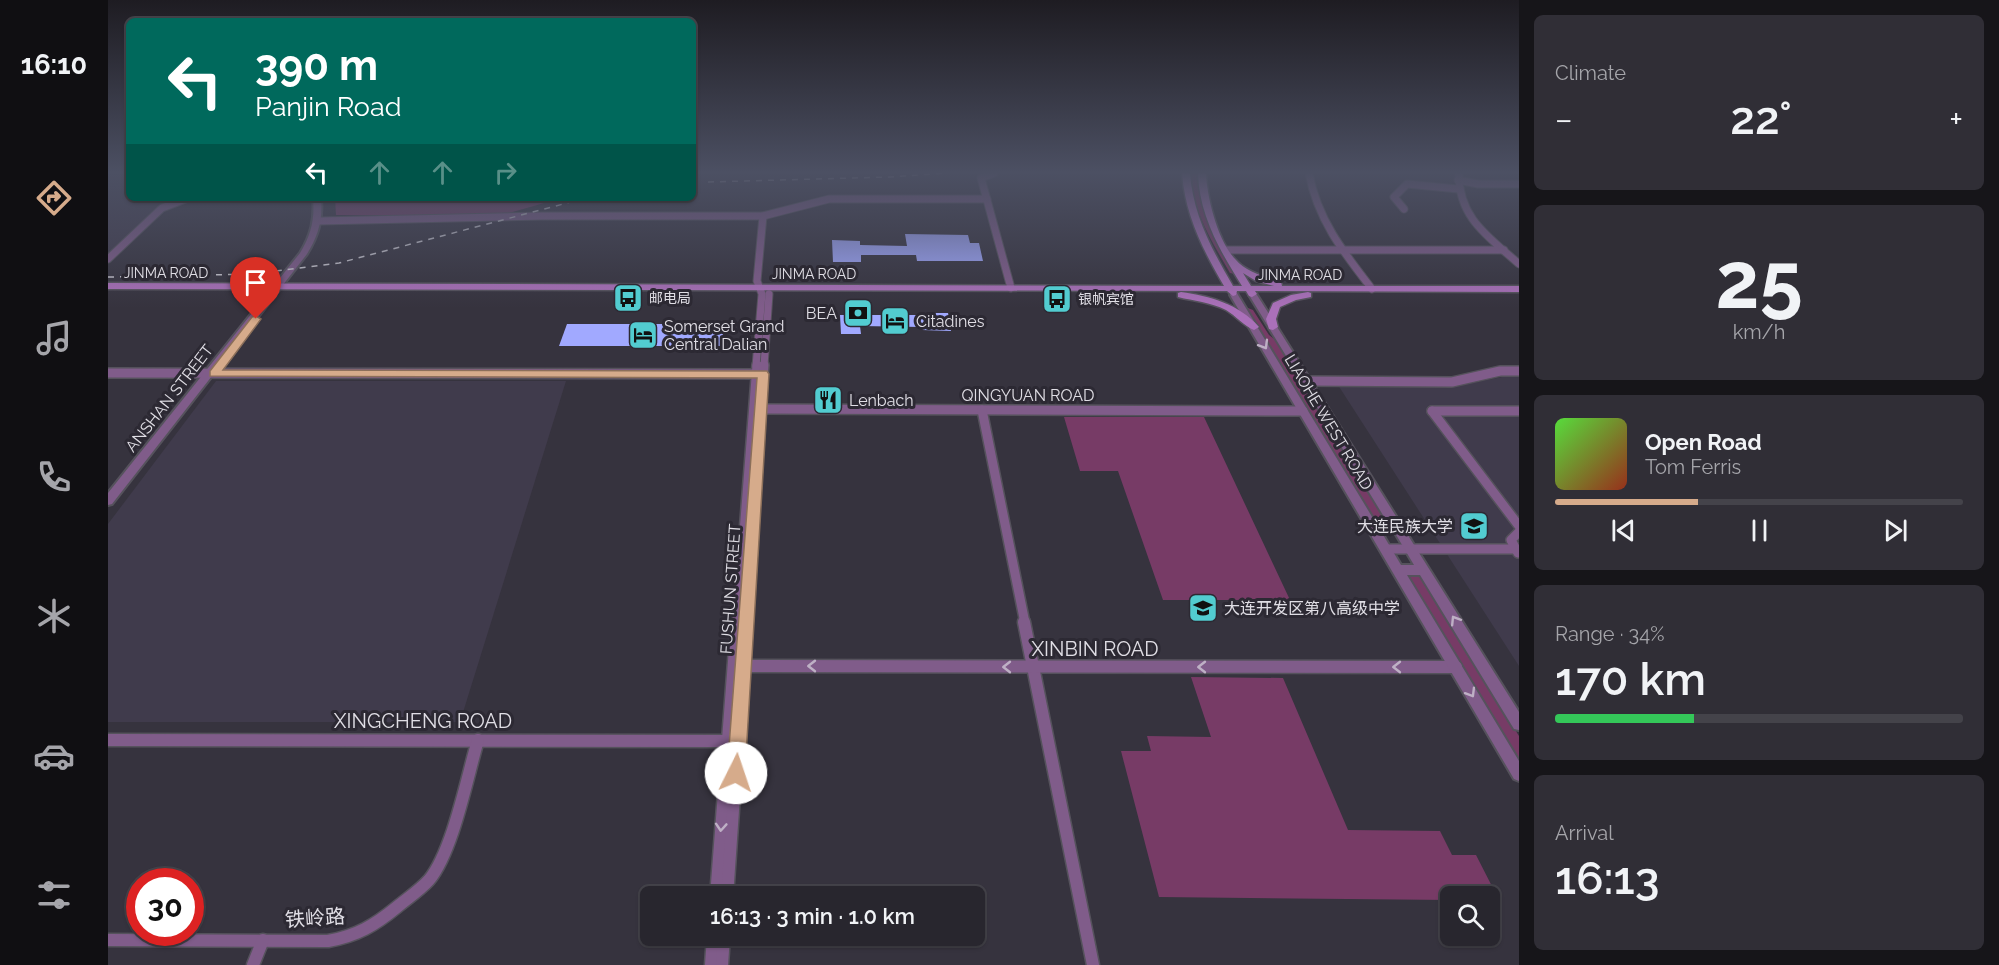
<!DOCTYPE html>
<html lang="en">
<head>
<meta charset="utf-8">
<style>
  body { margin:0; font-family:Raleway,"Noto Sans SC",sans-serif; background:#302e36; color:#f1f3f6; height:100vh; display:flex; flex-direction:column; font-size:22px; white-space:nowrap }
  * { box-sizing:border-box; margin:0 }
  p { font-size:20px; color:#a5a5aa }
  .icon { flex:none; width:33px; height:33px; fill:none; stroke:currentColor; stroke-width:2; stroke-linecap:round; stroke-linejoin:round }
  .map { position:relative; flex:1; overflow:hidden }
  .sheet { display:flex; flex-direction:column; gap:15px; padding:15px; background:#161519; width:480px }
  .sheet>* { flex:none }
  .banner { position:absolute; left:18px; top:18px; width:570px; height:183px; border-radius:9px; box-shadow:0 2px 4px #0004,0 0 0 2px #44434a; background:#00695c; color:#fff; overflow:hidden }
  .tools { position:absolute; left:1332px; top:886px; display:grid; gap:12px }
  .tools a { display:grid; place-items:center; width:60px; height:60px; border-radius:9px; background:#28262e; box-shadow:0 2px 4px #0004,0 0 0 2px #44434a; font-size:30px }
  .speed { position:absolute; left:18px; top:868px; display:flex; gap:12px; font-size:30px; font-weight:700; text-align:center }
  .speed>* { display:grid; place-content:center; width:78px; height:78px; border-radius:50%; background:#28262e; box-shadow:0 2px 4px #0004,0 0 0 2px #44434a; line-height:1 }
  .speed .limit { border:9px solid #d22; background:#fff; color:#111 }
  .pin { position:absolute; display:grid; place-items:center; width:51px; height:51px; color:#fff; margin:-62px -26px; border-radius:50% 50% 50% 0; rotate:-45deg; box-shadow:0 0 6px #0007 }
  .pin .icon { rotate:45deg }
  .me { position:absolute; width:66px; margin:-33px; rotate:4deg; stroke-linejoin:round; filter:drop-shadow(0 0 4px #0008) }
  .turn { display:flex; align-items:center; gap:21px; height:126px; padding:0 30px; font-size:27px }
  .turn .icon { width:78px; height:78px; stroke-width:2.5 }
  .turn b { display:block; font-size:42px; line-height:51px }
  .lanes { display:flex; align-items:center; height:57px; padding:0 30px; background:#0003; justify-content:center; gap:30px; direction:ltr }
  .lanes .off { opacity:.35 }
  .big { font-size:45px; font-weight:600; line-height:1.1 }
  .sheet .widget { flex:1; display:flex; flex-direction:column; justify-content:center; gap:9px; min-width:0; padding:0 21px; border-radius:9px; background:#302e36 }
  .sheet .dial { align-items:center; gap:0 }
  .dial b { font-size:78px; line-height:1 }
  .song { display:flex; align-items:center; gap:18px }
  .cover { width:72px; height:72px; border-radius:9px; background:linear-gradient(135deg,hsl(110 70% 55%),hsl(10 70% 35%)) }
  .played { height:6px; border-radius:3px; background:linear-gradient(90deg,#d6ab8b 35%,#44434a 35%) }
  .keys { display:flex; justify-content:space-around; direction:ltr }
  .heat { display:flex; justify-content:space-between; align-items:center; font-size:33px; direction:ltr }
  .charge { height:9px; border-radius:4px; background:linear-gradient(90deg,#34c759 34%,#44434a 0) }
  .trip { position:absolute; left:532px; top:886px; width:345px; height:60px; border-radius:9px; background:#28262e; box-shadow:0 2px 4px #0004,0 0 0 2px #44434a; font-weight:600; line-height:60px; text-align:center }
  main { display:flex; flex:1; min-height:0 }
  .tabs { display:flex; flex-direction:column; width:108px; justify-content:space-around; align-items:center; background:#100f12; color:#a5a5aa }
  .tabs .icon { width:42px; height:42px }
  .tabs .on { color:#d6ab8b }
  .tabs b { font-size:27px; color:#f1f3f6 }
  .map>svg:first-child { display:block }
  .built { fill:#403b4c }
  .green { fill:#773b66 }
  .building { fill:#a1a9ff }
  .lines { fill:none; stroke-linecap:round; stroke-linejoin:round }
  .minor-far2-casing { stroke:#55525c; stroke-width:9 }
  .minor-far1-casing { stroke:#55525c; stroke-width:12 }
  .minor-casing { stroke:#55525c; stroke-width:15 }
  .tertiary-casing { stroke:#55525c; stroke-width:4 }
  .secondary-casing { stroke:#55525c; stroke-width:3 }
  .minor-far2 { stroke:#805c8a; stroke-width:7 }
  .minor-far1 { stroke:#805c8a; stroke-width:9 }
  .minor { stroke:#805c8a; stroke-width:12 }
  .tertiary { fill:#805c8a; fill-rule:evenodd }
  .secondary { fill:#aa70b9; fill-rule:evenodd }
  .rail { stroke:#ceccd3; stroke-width:1.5; stroke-dasharray:6 6; stroke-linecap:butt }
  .oneway { stroke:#beb0c5 }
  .route { fill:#d6ab8b; stroke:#8b6f5a; stroke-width:1.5 }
  .labels { text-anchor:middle; stroke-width:6; stroke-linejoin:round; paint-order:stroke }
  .far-street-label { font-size:14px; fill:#e0dee5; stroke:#2c2933 }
  .far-poi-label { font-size:14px; fill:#e0dee5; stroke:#2c2933; text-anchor:start }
  .poi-label { font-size:16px; fill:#e0dee5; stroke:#2c2933; text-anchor:start }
  .street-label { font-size:16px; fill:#e0dee5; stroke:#2c2933 }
  .near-street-label { font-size:20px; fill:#e0dee5; stroke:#2c2933 }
</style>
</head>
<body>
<main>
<nav class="tabs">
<b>16:10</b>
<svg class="icon on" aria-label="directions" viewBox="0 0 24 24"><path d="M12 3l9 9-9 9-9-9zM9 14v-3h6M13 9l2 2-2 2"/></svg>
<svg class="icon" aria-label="music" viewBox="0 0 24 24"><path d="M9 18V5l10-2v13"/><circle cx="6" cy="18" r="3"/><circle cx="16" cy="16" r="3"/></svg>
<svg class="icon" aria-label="phone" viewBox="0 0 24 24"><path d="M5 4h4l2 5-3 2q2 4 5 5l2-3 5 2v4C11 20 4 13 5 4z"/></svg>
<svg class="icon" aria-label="climate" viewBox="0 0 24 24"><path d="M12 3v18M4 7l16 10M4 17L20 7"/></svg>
<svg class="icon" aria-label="car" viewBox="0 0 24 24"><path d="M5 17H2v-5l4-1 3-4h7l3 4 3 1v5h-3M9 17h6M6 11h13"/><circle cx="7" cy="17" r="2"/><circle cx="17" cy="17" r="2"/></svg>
<svg class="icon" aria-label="filters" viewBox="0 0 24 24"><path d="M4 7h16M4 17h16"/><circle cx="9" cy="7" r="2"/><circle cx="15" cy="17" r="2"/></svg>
</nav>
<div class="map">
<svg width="1411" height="965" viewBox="0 0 1411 965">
  <rect width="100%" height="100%" fill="#36333e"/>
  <g class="built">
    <polygon points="0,173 21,173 21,198 30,198 25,203 56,203 0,255"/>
    <polygon points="1399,376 1411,376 1411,666 1230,385 1349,386"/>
    <polygon points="108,381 458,381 352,722 0,722 0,524"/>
  </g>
  <g class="green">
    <path d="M1081,173h10l2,23 34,78 -5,-1c-18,-31 -38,-64 -41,-100z"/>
    <polygon points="227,198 454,198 390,216 228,215"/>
    <polygon points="1140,308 1145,310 1161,335 1170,342 1281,523 1279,528 1267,524 1139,310"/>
    <polygon points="1096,417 1182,600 1055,600 1010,471 972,471 956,417"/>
    <polygon points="1300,572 1312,575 1411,736 1411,764 1298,575"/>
    <polygon points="1083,677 1175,678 1240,830 1332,831 1344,855 1368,855 1391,900 1382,900 1382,897 1342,897 1342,900 1051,897 1013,751 1043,751 1039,736 1103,737"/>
  </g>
  <g class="building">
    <polygon points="797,234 860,235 862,243 871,243 875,261 809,261 808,255 753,255 753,262 725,262 724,240 752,241 752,245 799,246"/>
    <polygon points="811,313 840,313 843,331 814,330 813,327 752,326 753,334 733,334 732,315 812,315"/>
    <polygon points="459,324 616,324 614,346 451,346"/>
  </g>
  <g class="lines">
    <g class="minor-far2-casing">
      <g id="minor-far2">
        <polyline points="886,173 873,178 903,288"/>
        <path d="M1201,173c8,46 35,80 63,116"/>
        <path d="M1351,173c-1,45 30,64 60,91"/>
        <polyline points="1350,180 1370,184 1411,184"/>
        <polyline points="1296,209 1286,197 1299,184 1350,189"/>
        <polyline points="211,221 434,216 655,216 721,199 879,199"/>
        <polyline points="1117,250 1396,250"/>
        <polyline points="0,259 54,208 80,198"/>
        <polyline points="648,366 654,294 649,281 655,216"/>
        <polyline points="656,366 661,294"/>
      </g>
    </g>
    <g class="minor-far1-casing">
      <g id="minor-far1">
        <polyline points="0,373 655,374"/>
        <polyline points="1198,381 1344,382 1392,371 1411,371"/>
        <polyline points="648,409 1195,411"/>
        <polyline points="874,410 917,623"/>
        <polyline points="1324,411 1411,526"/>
        <polyline points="1324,411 1411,411"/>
        <polyline points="1277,549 1407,549"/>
        <polyline points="1410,553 1403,540 1411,532"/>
        <polyline points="629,623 649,365"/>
        <polyline points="638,623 656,365"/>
      </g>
    </g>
    <g class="minor-casing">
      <g id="minor">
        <polyline points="916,622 985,965"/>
        <polyline points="626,666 1348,667"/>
        <polyline points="0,740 630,741"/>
        <polyline points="608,897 629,622"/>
        <polyline points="619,897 638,622"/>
        <path d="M0,940l220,1c29,-5 47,-16 69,-34 11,-9 23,-17 32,-27 24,-29 38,-103 49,-140"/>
        <polyline points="145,965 155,940"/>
        <polyline points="603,965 605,936"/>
        <polyline points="614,965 616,936"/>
      </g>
    </g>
    <g class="tertiary-casing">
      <g id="tertiary">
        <path d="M205,198h8c2,22 -3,38 -14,56l-195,250 -4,1v-12l192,-240c11,-18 15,-34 13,-55z"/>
        <path d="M1123,293h6l1,2 139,230h12l-140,-230 4,-2 4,2 262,417v18l-5,-1 -94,-154h-13l112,186v20l-5,-2 -284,-484zM1274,533h13l19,32h-13z"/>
      </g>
    </g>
    <g class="secondary-casing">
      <g id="secondary">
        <path d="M1074,173h8c3,42 22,77 43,113h9c-22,-35 -43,-71 -44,-113h8c1,25 12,69 30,87 9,11 31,18 45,22l1,4h237v6l-264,-1 2,3 -5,3 -3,-1 -3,-5h-9l-1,4 -3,1 -6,-5 -1119,-2v-6l1116,3c-21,-36 -39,-71 -42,-113zM1135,273l13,8 18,5h-23z"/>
        <path d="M1073,292c29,4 58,12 78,35l-5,3c-10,-4 -18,-14 -28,-20 -16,-8 -32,-9 -48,-13v-4z"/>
        <polygon points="1200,292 1203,293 1203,297 1188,300 1172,307 1168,319 1170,327 1165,330 1161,329 1158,319 1165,303 1183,295"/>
      </g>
    </g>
    <use href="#minor-far2" class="minor-far2"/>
    <use href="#minor-far1" class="minor-far1"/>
    <use href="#minor" class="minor"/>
    <use href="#tertiary" class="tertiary"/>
    <use href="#secondary" class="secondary"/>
    <g class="rail">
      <polyline points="600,182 781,177 838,173"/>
      <polyline points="0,277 145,274 231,263 478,198"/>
    </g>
  </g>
  <defs><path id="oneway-chevron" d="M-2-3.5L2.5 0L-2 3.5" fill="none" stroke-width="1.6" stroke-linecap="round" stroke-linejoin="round" transform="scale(1.5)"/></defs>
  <g class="oneway">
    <use href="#oneway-chevron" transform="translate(1156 345) rotate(59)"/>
    <use href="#oneway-chevron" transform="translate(1347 620) rotate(-122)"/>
    <use href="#oneway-chevron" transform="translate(704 666) rotate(-180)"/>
    <use href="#oneway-chevron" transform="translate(899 667) rotate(-180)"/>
    <use href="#oneway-chevron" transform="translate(1094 667) rotate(-180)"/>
    <use href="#oneway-chevron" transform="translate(1289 667) rotate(-180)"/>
    <use href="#oneway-chevron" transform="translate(1363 693) rotate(59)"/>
    <use href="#oneway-chevron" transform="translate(613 827) rotate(94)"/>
  </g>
  <linearGradient id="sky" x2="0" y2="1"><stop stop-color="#1e1c22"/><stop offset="0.56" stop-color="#4c5063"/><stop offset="1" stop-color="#4c5063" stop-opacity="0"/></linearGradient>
  <rect width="1411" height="308" fill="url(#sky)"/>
  <polygon class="route" points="148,316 153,319 115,370 659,371 661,374 637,773 634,780 628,782 621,780 619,773 649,378 102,376 102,371 144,317"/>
  <defs>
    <g id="bus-square" transform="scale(1.5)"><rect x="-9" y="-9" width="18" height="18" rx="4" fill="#52ccd0" stroke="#2c2933"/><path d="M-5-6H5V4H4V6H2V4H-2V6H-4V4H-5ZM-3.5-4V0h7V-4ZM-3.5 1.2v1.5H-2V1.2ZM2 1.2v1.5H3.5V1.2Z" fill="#111"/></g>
    <g id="bank-square" transform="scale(1.5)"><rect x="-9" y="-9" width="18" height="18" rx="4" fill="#52ccd0" stroke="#2c2933"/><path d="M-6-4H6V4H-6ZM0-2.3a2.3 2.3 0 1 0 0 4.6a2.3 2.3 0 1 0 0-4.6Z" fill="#111"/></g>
    <g id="hotel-square" transform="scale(1.5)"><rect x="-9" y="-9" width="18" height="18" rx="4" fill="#52ccd0" stroke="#2c2933"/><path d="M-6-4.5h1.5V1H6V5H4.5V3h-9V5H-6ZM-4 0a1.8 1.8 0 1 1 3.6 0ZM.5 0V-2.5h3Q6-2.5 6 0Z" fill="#111"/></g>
    <g id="restaurant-square" transform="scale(1.5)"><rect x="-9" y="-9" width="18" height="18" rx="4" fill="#52ccd0" stroke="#2c2933"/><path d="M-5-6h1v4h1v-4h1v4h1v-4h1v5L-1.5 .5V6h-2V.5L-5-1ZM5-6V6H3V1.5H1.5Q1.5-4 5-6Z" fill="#111"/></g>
    <g id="university-square" transform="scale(1.5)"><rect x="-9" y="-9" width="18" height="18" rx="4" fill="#52ccd0" stroke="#2c2933"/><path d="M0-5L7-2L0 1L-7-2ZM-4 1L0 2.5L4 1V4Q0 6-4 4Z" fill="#111"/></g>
    <g id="school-square" transform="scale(1.5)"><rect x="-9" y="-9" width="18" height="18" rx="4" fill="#52ccd0" stroke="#2c2933"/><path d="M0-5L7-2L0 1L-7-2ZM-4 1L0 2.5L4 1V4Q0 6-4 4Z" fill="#111"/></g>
  </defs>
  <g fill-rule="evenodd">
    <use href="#bus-square" x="520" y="298"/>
    <use href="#bus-square" x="949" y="299"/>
    <use href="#bank-square" x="750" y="313"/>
    <use href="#hotel-square" x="787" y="321"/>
    <use href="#hotel-square" x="535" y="335"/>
    <use href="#restaurant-square" x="720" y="400"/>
    <use href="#university-square" x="1366" y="526"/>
    <use href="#school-square" x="1095" y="608"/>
  </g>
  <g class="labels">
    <g class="far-street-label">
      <text x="58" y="278">JINMA ROAD</text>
      <text x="706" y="279">JINMA ROAD</text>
      <text x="1192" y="280">JINMA ROAD</text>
    </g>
    <g class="far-poi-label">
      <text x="541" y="303">邮电局</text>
      <text x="970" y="304">银帆宾馆</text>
    </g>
    <g class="poi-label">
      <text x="729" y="319" text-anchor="end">BEA</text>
      <text x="808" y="327">Citadines</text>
      <text x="556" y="332">Somerset Grand<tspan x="556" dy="18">Central Dalian</tspan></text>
      <text x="741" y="406">Lenbach</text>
      <text x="1345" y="532" text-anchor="end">大连民族大学</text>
      <text x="1116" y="614">大连开发区第八高级中学</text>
    </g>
    <g class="street-label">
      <text x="920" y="401">QINGYUAN ROAD</text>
      <text transform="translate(61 398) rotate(-52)" y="6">ANSHAN STREET</text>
      <text transform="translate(1221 422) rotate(59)" y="6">LIAOHE WEST ROAD</text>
      <text transform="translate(622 589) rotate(-86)" y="6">FUSHUN STREET</text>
    </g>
    <g class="near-street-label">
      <text x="987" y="656">XINBIN ROAD</text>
      <text x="315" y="728">XINGCHENG ROAD</text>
      <text transform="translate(207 918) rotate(-4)" y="7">铁岭路</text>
    </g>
  </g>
</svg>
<div class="tools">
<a><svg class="icon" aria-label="search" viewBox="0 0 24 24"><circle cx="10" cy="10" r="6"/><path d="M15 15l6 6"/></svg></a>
</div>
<div class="speed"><div class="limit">30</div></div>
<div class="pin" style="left:148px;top:319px;background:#d93025"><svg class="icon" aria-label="arrive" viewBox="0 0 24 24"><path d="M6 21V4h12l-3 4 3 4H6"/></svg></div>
<svg class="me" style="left:628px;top:773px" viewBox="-20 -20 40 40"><circle r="19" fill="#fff"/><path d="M0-13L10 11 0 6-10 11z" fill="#d6ab8b"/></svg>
<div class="trip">16:13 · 3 min · 1.0 km</div>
<div class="banner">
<div class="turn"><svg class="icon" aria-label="left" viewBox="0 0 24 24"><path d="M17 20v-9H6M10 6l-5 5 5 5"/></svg><div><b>390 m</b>Panjin Road</div></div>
<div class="lanes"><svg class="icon" aria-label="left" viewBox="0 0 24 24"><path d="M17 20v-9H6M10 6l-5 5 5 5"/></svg><svg class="icon off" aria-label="ahead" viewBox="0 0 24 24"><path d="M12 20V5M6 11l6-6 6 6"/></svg><svg class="icon off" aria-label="ahead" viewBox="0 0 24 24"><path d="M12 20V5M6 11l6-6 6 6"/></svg><svg class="icon off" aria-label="right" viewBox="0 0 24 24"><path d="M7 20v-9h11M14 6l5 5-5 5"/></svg></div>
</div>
</div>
<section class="sheet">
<div class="widget"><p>Climate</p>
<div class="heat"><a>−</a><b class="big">22°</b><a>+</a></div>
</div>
<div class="widget dial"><b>25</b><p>km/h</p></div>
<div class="widget">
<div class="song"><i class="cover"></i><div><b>Open Road</b><p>Tom Ferris</p></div></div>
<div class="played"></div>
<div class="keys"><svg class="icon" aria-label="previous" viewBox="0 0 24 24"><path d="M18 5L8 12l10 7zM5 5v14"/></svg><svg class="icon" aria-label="pause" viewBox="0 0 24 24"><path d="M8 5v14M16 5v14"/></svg><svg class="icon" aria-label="next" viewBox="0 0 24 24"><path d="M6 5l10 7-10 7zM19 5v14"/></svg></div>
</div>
<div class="widget"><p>Range · 34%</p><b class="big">170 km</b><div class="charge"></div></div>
<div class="widget"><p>Arrival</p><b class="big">16:13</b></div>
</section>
</main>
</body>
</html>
